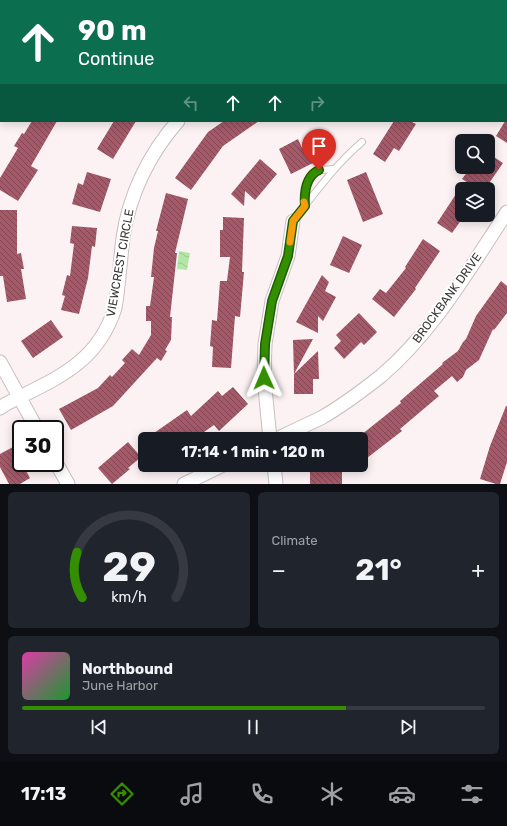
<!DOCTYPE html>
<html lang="en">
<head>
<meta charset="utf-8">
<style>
  body { margin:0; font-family:Rubik,sans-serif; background:#20242c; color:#f1f3f6; height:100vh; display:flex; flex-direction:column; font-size:15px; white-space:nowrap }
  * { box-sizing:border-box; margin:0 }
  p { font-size:13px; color:#9ea1a6 }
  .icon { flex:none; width:22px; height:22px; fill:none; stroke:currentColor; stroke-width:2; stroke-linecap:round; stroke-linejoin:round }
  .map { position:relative; height:484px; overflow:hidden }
  .details { display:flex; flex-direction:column; gap:8px; padding:8px; background:#0d0f14; flex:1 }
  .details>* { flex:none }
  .hud { position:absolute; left:0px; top:0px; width:507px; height:122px; box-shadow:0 2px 10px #0003; background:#0b6e4f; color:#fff; overflow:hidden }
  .fabs { position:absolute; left:455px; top:134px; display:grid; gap:8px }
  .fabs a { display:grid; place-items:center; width:40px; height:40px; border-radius:6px; background:#171b24; box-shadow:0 2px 10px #0003; font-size:20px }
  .speed { position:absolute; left:12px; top:420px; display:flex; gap:8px; font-size:20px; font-weight:700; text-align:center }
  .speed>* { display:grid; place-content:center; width:52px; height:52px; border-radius:50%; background:#171b24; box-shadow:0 2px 10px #0003; line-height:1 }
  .speed .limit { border:2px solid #111; border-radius:6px; background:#fff; color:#111 }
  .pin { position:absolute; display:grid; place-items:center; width:34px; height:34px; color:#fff; margin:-41px -17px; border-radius:50% 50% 50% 0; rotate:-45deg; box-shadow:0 0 4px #0007 }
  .pin .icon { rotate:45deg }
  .me { position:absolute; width:44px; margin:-22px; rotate:359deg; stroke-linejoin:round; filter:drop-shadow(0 0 3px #0008) }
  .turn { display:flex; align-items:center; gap:14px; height:84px; padding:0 12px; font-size:18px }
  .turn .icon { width:52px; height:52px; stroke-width:2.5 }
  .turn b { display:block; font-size:28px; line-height:34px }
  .lanes { display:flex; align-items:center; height:38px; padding:0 12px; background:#0003; justify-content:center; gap:20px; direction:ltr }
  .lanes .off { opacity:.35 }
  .big { font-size:30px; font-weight:700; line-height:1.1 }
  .details .widget { flex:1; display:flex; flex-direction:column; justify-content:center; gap:6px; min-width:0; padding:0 14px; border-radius:6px; background:#20242c }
  .details .dial { align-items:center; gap:0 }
  .dial svg { height:104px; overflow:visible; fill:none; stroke:#363941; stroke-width:7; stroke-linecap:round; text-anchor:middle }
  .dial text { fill:#f1f3f6; stroke:none }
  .song { display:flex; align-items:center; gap:12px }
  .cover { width:48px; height:48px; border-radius:6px; background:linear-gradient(135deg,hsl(320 70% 55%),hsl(130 70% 35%)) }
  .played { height:4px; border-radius:2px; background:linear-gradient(90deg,#338f00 70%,#363941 70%) }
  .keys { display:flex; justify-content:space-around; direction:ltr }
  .heat { display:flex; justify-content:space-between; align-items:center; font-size:22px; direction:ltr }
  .details .tiles { flex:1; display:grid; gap:8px; grid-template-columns:1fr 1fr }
  .widget:last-child { grid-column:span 2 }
  .trip { position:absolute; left:138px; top:432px; width:230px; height:40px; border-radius:6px; background:#171b24; box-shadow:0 2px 10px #0003; font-weight:700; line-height:40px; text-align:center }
  .tab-bar { display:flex; height:64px; justify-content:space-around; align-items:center; background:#090b0e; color:#9ea1a6 }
  .tab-bar .icon { width:28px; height:28px }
  .tab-bar .on { color:#338f00 }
  .tab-bar b { font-size:18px; color:#f1f3f6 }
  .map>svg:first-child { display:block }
  .water { fill:url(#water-waves) }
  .building { fill:url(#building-back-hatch) }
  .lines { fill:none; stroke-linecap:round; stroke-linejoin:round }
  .lane-casing { stroke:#c9bfc0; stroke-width:8 }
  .street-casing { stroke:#c9bfc0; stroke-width:15 }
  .lane { stroke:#fff; stroke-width:6 }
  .street { stroke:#fff; stroke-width:13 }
  .route-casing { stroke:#215d00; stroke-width:10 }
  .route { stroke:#338f00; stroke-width:7 }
  .slow { stroke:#f59e0b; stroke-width:7 }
  .labels { text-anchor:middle; stroke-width:4; stroke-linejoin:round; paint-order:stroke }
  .street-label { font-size:12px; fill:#3d3939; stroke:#fff }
</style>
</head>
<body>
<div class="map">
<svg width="507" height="484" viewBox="0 0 507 484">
  <defs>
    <pattern id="water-waves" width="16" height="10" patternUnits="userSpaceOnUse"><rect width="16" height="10" fill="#b4e6a6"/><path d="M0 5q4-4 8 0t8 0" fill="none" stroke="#9cc690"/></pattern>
    <pattern id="building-back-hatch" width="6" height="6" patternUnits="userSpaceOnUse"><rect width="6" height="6" fill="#a55969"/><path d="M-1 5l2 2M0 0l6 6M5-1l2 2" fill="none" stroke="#804753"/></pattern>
  </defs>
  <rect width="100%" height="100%" fill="#fcf2f3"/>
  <polygon class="water" points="179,251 190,253 187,270 177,269"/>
  <g class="building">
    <polygon points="507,118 507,143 496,136"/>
    <polygon points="32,121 57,121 31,166 38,170 18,201 0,190 0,178 18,148 14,146 22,133 24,134"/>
    <polygon points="114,121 136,121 113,159 97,149"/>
    <polygon points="224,121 259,121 223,146 191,190 175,178 208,132"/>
    <polygon points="394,121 410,121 416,124 399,151 394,148 385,162 373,154"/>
    <polygon points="298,139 302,148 309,145 317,161 291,174 279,149"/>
    <polygon points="488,153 503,163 485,189 477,189 462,179 471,167 488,167"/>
    <polygon points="260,159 277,174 255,200 245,191 244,206 231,194"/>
    <polygon points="87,172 111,179 100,212 72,204 78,183 83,185"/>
    <polygon points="366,172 383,214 363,222 347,180"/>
    <polygon points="462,185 462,219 452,233 437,223"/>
    <polygon points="166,193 188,199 175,253 177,253 170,317 172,317 171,340 165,350 167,351 161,361 157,358 113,406 71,430 59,409 98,388 110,375 112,377 125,363 122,360 132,349 139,355 151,335 151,321 146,321 146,306 150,306 154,277 151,277 154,248 158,231 156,231"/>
    <polygon points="0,210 17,210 17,254 21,253 24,269 21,269 26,299 7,302 3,276 0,276"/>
    <polygon points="223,217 244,218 242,272 244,272 240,317 235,316 231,368 212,367 213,347 210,346 212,320 217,321 220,281 227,281 230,257 220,257 220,230 223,230"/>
    <polygon points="72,226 97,228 95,247 92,246 88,278 79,314 61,310 65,296 62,295 67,275 70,276 74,244 70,243"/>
    <polygon points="343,236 362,245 349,273 330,265"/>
    <polygon points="423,239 440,251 415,288 416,289 394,317 372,299 380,289 386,293 406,268 405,267"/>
    <polygon points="322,275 329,282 325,291 336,297 323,321 318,316 318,333 296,322"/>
    <polygon points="501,281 507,286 507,313 494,330 493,329 479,360 466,370 463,377 457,382 452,376 434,391 439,396 400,429 402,431 367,458 361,450 361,435 401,403 400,401 443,364 442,363 458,351 463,342 466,339 476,316"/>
    <polygon points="359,313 377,332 364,345 361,342 344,359 334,348 341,341 336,335"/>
    <polygon points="51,320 63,337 33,358 21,341"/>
    <polygon points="313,339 294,374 293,340"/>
    <polygon points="318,351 319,379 313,379 313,394 294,394 294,374"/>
    <polygon points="233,387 248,404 219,431 214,425 194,439 159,439 154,433 187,410 191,416 218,391 222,396"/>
    <polygon points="506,406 507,406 507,462 500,484 496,484 480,479 490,446"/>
    <polygon points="128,442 141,457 128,468 130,469 112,484 98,468"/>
    <polygon points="13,447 30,478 20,484 9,484 0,467 0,454"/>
    <rect x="310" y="465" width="32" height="19"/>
  </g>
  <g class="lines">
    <g class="lane-casing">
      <g id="lane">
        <path d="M305,206c-1,-11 0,-31 12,-35 5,-2 11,-1 17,-2"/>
        <path d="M293,221c22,-28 42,-56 69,-79"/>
      </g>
    </g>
    <g class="street-casing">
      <g id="street">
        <polyline points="78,1 78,0"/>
        <polyline points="0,112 1,111"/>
        <polyline points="0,362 37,429"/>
        <path d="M0,408l6,-4c48,-25 91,-39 109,-96 4,-23 5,-46 8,-70 6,-43 26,-84 55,-117"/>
        <polyline points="270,439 264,378 265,344 272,301 288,256 293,221"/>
        <path d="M277,439c14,-7 29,-14 44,-21 21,-12 41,-27 60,-42 53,-45 88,-107 126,-164"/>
        <polyline points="55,461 68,484"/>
        <polyline points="274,465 276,484"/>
        <polyline points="184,484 223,465"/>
      </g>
    </g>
    <use href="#lane" class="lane"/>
    <use href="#street" class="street"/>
  </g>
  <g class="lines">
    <g class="route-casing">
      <path id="route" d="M264,378l1,-34 7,-43 16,-45 5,-35 12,-15c-1,-14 1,-30 14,-36"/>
    </g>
    <use href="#route" class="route"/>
    <polyline class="slow" points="290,242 293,221 305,206 304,202"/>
  </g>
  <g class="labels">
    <g class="street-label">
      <text transform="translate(120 263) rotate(-80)" y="4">VIEWCREST CIRCLE</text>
      <text transform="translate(447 298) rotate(-54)" y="4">BROCKBANK DRIVE</text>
    </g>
  </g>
</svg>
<div class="fabs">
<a><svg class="icon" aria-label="search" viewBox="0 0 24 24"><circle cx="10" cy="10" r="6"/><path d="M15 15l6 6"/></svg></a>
<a><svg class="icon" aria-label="layers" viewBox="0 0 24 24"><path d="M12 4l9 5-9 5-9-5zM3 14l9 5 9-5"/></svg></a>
</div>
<div class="speed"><div class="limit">30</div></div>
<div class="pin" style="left:319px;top:170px;background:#d93025"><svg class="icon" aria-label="arrive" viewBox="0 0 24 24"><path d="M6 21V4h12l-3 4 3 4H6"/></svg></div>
<svg class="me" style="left:264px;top:378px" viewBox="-20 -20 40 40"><path d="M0-17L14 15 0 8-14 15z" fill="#338f00" stroke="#fff" stroke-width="4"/></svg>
<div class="trip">17:14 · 1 min · 120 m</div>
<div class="hud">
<div class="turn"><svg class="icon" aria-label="ahead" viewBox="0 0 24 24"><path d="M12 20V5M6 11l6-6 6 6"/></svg><div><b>90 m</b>Continue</div></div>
<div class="lanes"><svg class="icon off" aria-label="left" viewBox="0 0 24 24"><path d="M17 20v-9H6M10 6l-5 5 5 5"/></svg><svg class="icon" aria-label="ahead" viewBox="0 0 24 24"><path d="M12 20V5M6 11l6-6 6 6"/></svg><svg class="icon" aria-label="ahead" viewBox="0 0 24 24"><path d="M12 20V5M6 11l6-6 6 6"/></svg><svg class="icon off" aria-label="right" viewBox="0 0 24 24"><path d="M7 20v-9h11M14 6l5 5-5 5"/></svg></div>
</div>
</div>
<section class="details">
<div class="tiles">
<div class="widget dial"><svg viewBox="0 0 100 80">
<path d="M14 69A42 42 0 1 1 86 69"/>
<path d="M14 69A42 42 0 0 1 10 34" stroke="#338f00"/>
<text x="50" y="56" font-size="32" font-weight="700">29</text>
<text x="50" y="72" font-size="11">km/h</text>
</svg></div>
<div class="widget"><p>Climate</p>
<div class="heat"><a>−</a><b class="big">21°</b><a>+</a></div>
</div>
<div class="widget">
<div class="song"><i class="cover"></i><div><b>Northbound</b><p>June Harbor</p></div></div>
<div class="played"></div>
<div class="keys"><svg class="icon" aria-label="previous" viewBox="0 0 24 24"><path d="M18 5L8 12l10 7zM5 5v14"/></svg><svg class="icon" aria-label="pause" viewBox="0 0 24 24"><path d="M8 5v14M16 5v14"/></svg><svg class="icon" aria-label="next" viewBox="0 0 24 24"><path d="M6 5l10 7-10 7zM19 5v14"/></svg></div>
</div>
</div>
</section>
<nav class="tab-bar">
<b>17:13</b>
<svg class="icon on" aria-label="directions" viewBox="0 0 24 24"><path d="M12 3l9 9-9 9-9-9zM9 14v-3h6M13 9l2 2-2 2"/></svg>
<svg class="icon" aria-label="music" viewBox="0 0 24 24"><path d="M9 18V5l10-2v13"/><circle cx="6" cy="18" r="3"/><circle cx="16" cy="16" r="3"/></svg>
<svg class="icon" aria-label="phone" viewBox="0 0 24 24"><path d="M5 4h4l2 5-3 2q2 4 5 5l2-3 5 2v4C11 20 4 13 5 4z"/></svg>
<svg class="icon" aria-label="climate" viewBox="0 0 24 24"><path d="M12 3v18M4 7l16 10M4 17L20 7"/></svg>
<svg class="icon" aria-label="car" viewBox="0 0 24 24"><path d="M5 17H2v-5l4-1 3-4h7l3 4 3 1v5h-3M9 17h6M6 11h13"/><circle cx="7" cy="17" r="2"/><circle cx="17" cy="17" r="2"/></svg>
<svg class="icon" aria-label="filters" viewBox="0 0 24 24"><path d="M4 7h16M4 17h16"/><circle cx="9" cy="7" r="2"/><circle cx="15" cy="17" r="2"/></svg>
</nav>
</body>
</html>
